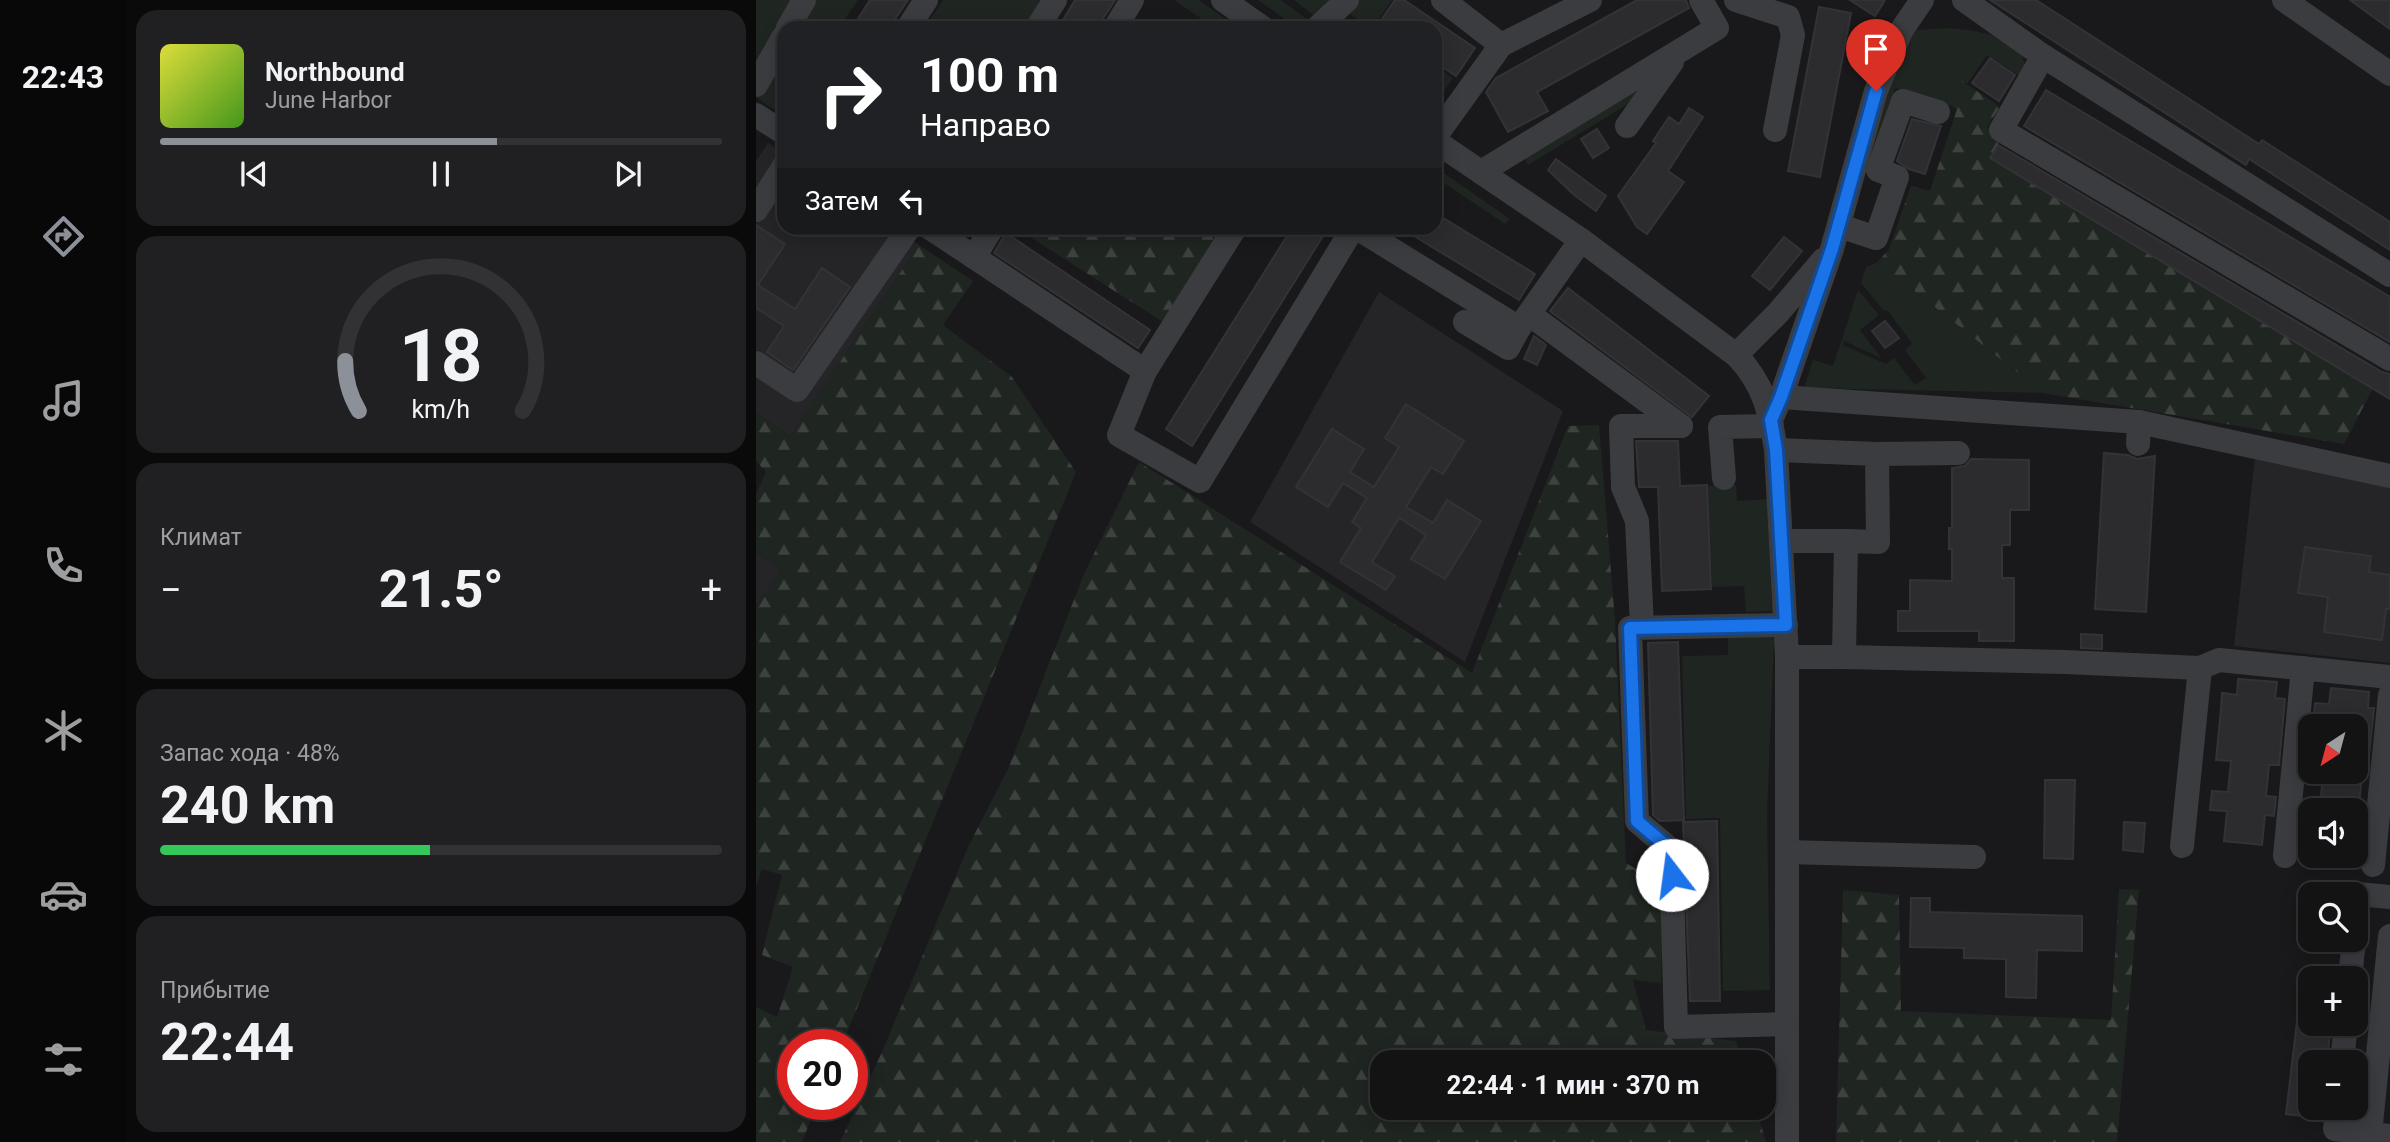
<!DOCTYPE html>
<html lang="ru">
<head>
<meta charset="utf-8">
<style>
  body { margin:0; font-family:Roboto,sans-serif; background:#202022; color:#f1f3f6; height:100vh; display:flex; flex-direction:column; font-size:26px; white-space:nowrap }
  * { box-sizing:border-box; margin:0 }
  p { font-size:23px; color:#9d9ea0 }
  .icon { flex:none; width:38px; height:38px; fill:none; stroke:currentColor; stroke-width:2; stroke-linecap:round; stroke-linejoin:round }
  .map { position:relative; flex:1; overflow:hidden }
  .drawer { display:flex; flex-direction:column; gap:10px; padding:10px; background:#0a0a0b; width:630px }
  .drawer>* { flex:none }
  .top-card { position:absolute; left:21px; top:21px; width:665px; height:214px; border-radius:21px; box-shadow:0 4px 18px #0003,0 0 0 2px #323234; background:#202124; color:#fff; overflow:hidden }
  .needle { width:46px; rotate:216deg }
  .fabs { position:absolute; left:1542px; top:714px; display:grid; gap:14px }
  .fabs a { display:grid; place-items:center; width:70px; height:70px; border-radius:14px; background:#131314; box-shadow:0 4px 18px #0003,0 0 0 2px #323234; font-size:35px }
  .speed { position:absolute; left:21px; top:1029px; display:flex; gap:14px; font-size:35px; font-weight:700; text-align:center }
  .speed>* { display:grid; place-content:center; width:91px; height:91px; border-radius:50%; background:#131314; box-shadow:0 4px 18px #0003,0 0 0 2px #323234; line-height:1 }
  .speed .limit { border:10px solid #d22; background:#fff; color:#111 }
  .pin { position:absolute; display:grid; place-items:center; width:60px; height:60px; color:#fff; margin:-72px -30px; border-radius:50% 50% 50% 0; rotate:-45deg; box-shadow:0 0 7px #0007 }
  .pin .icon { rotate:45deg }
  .me { position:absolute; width:77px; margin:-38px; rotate:345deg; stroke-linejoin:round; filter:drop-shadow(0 0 5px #0008) }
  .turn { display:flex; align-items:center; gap:24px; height:147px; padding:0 28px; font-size:32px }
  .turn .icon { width:91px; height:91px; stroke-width:2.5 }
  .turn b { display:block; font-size:49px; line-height:60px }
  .then { display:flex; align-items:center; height:66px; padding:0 28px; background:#0003; gap:14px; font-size:26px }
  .big { font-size:52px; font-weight:700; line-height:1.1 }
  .drawer .card { flex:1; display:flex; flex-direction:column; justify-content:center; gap:10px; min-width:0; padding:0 24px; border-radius:21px; background:#202022 }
  .drawer .dial { align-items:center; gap:0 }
  .dial svg { height:182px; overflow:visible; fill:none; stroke:#323234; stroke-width:7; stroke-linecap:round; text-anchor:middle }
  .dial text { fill:#f1f3f6; stroke:none }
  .song { display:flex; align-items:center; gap:21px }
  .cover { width:84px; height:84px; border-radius:10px; background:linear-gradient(135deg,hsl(60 70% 55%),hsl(100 70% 35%)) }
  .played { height:7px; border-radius:4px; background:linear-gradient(90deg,#8c9099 60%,#323234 60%) }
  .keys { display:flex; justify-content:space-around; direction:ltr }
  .heat { display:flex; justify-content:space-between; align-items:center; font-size:38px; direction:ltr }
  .charge { height:10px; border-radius:5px; background:linear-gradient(90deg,#34c759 48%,#323234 0) }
  .trip { position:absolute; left:614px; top:1050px; width:406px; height:70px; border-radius:21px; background:#131314; box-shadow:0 4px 18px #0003,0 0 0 2px #323234; font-weight:700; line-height:70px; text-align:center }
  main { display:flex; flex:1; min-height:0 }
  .tabs { display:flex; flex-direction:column; width:126px; justify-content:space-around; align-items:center; background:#080808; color:#9d9ea0 }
  .tabs .icon { width:49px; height:49px }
  .tabs .current { color:#8c9099 }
  .tabs b { font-size:32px; color:#f1f3f6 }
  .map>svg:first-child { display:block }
  .built { fill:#252528 }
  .green { fill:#1f2520 }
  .forest { fill:url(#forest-firs) }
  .building { fill:#2c2c2f; stroke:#333337; stroke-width:2 }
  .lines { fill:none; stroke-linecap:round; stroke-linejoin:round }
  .minor { stroke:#3a3c3f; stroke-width:24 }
  .route-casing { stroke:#114b97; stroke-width:18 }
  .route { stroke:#1a73e8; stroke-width:12 }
</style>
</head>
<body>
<main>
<nav class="tabs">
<b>22:43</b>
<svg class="icon current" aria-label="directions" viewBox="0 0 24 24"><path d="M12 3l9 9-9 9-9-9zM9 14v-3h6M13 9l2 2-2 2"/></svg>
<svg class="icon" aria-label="music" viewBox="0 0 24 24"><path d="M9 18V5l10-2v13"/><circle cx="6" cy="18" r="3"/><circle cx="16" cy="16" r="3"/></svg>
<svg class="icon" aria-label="phone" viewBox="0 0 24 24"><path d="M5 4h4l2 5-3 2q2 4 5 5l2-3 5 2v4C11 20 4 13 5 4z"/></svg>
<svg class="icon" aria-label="climate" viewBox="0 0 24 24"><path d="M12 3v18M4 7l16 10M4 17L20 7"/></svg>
<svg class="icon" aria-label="car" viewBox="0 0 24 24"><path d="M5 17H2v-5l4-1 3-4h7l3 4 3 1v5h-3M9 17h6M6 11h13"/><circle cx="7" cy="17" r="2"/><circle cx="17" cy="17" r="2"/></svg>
<svg class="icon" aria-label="filters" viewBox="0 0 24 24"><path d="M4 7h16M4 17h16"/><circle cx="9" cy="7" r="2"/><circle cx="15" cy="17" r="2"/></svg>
</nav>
<section class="drawer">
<div class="card">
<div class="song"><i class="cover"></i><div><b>Northbound</b><p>June Harbor</p></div></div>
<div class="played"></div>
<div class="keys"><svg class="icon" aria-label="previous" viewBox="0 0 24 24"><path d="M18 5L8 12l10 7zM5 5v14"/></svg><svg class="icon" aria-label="pause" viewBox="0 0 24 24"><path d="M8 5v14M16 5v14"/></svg><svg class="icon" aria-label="next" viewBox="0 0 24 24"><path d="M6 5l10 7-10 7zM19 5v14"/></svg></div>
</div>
<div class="card dial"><svg viewBox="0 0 100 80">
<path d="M14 69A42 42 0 1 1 86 69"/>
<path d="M14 69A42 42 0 0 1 8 47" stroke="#8c9099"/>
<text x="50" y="56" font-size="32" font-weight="700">18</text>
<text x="50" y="72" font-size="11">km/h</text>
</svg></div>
<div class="card"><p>Климат</p>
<div class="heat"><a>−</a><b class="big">21.5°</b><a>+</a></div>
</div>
<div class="card"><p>Запас хода · 48%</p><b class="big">240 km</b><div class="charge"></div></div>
<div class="card"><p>Прибытие</p><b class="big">22:44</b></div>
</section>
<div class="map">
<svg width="1634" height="1142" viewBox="0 0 1634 1142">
  <defs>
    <pattern id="forest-firs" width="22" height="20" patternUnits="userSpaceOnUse" patternTransform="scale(1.75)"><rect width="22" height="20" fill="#1f2520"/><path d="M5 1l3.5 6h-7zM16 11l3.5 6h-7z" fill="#3d423e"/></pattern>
  </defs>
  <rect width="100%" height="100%" fill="#19191b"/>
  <g class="built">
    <polygon points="12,143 28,154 28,228 137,228 163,245 34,436 0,413 0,161"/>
    <polygon points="623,292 807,411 709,662 494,522"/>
    <polygon points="1499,457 1634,484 1634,663 1478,646"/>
    <polygon points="0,552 25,571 0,606"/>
  </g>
  <g class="green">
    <polygon points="0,0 102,0 83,28 28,28 28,111 26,115 0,97"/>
    <polygon points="187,0 288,0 270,28 168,28"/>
    <polygon points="418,0 443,0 482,28 459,28"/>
    <polygon points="502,0 525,0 551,19 545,28 541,28"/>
    <polygon points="538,0 580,0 561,18"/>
    <polygon points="598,0 636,0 620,23 627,28 599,28 604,21 590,11"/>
    <path d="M1191,28c27,2 92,9 74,49l-34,-22 -20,29 -5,-3 -11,25 -56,-18 -20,62 -7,-3 40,-109 9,-8z"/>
    <polygon points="679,65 697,78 680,103 679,102"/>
    <polygon points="875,87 882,98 772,165 766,154"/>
    <polygon points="679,167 754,219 749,224 679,177"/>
    <polygon points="1122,262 1287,393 1048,388 1057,360 1077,366 1102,290 1123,315 1104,330 1125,358 1088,341 1087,345 1130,364 1138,358 1159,385 1170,378 1149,350 1156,343 1131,310 1128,311 1105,283 1110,267"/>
    <polygon points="980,485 981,501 1011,499 1016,611 990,612 988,586 956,587 952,486"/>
    <polygon points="972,631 1014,635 1018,640 1011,815 1014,990 967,991 964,818 930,819 926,656 972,655"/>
  </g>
  <g class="forest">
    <polygon points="1206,81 1244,107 1231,127 1247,138 1234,159 1617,388 1588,444 1287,393 1122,262 1133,249 1155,186 1174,191 1201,109 1195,106"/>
    <polygon points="260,228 468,228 407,322"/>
    <polygon points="163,245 217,281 187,325 256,377 320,472 86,1045 37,1045 37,1104 61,1104 46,1142 0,1142 0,1007 21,1017 37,967 6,955 26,875 6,869 0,886 0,606 25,571 0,552 0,494 10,472 0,461 0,413 34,436"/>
    <polygon points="843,425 859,620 870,863 907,885 905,983 877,980 890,1030 980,1041 986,1062 626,1062 626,1108 1000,1108 1010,1142 84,1142 126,1052 213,845 252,769 328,574 383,462 716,673 812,426"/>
    <polygon points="1363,889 1383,890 1361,1142 1080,1142 1087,890 1143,895 1145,1011 1355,1020"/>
  </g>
  <g class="building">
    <polygon points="114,0 152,0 133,28 96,28"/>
    <polygon points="319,0 359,0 341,28 302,28"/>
    <polygon points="639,0 648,0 719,48 700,76 679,62 679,28 630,28 623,23"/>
    <polygon points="881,0 930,0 933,8 781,92 792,111 752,132 730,92 740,78"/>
    <polygon points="1094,0 1129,0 1119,16"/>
    <polygon points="1234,0 1280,0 1503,144 1506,140 1634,222 1634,250 1493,159 1490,165"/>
    <polygon points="1594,0 1634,0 1634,29"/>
    <polygon points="1063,7 1095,13 1064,177 1032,171"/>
    <polygon points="1234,58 1259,75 1243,101 1216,83"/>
    <polygon points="1290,90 1634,297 1634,342 1268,126"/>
    <polygon points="933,108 947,117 912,171 928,182 891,234 881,227 862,196 900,143 897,141 913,117 923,124"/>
    <polygon points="1156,119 1185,126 1169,174 1153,169 1141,161"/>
    <polygon points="841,129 853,148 837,158 825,139"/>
    <polygon points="1242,145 1626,372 1634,374 1634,399 1234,158"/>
    <polygon points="800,159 850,196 840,211 817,194 792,170"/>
    <polygon points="679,213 779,274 763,300 645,228 679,228"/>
    <polygon points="0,225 29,244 2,285 39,309 66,268 94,287 37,370 11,352 28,326 0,308"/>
    <polygon points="536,228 572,228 436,446 410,429"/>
    <polygon points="250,233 394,330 382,348 238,253"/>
    <polygon points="1028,237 1046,251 1014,290 996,276"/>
    <polygon points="812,288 953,396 936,417 794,311"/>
    <polygon points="1129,321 1143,338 1129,348 1116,331"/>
    <polygon points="778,336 790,345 781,365 768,359"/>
    <polygon points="650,404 708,441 687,474 675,467 650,507 677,523 691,500 725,521 689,579 655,559 670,535 643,518 616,562 639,576 630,590 584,562 605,528 596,522 611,498 587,483 572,507 540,487 576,429 608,449 594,472 618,487 643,447 629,438"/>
    <polygon points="880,441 922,441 924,486 951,485 955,589 906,591 902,487 883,487"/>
    <polygon points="1348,453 1372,455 1381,459 1399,456 1390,612 1339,609"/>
    <polygon points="1215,459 1273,460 1273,510 1254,510 1254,545 1246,545 1246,578 1258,578 1258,641 1223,641 1223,631 1142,631 1142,611 1154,611 1154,580 1196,581 1196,549 1193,549 1193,528 1196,528 1196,468 1209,466"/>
    <polygon points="1549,547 1615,556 1613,572 1634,575 1634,609 1630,609 1626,640 1568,632 1572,597 1542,593"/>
    <polygon points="1325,634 1346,635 1346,649 1325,648"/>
    <polygon points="922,642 928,820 904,821 897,815 892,643"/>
    <polygon points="1482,679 1521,682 1519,698 1529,699 1523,765 1513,765 1510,796 1520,797 1518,816 1509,815 1506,845 1468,841 1471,811 1454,810 1456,791 1472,792 1475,761 1460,760 1465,709 1466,693 1481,695"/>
    <polygon points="1575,688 1613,692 1612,708 1618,708 1611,775 1606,774 1603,806 1608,806 1606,825 1600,824 1600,810 1564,810 1567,772 1600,772 1600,726 1557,725 1559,703 1573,704"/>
    <polygon points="1289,780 1319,780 1317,859 1288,858"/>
    <polygon points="961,821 964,1001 934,1001 927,822"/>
    <polygon points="1368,822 1389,823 1387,852 1367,850"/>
    <polygon points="1155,898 1174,898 1174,912 1326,916 1326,951 1281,950 1280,998 1250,997 1250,959 1208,958 1208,948 1154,947"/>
    <polygon points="1545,988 1554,988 1554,1024 1575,1024 1571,1062 1554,1062 1554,1117 1530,1114"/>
  </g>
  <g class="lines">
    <g class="minor">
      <polyline points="467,0 507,28"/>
      <polyline points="687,0 745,45"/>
      <polyline points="980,0 1032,17 1037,35 1019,130"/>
      <polyline points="1208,0 1287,56 1634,275"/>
      <polyline points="1528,0 1634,74"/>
      <polyline points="32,28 48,0"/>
      <polyline points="152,28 170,0"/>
      <polyline points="281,28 299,0"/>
      <polyline points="359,28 376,0"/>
      <polyline points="561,28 591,0"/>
      <polyline points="1287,56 1245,130 1634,359"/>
      <polyline points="0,85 28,36"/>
      <polyline points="0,115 28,133"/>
      <polyline points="871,126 916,62"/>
      <polyline points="679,137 745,45 834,0"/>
      <path d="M679,141l146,99 155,115c28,29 34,57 40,95l11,207v485"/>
      <polyline points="725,172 961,28 945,0"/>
      <polyline points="0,210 28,166"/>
      <polyline points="1084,226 1120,238 1141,177 1122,170 1147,101 1182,112"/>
      <polyline points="174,228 218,257"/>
      <polyline points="236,228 218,257 389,371"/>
      <polyline points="479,228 389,371 363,435 444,481 597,228"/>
      <polyline points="601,228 763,328 825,240"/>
      <polyline points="773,314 925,426"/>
      <polyline points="709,322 752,348 763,328"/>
      <polyline points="980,355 1022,313 1067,260"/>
      <polyline points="0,363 41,390 153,228"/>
      <polyline points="1025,397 1383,422 1382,444"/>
      <polyline points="1015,420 1025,397 1076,249 1120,91 1145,31 1166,0"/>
      <polyline points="1383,422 1634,476"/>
      <polyline points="1020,450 1121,454 1122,542 1090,541 1088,657 1031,657"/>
      <polyline points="1121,454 1202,453"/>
      <polyline points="968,478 964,427 1016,426"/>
      <polyline points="1025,541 1090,541"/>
      <polyline points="1030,625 874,628 881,821 915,850 920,1027 1031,1024"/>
      <polyline points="886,627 881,521 867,487 865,426 925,426"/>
      <polyline points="1088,657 1309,662 1444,668 1463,660 1634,677"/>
      <polyline points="1426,846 1444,668"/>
      <polyline points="1031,852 1218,857"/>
      <polyline points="1529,856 1547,668"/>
      <polyline points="1617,865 1634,695"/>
      <polyline points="1600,920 1602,894 1634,897"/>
      <polyline points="1594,978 1598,940"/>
      <polyline points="1586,1062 1590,1024"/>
      <polyline points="1581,1108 1579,1129 1634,1136"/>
      <polyline points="1614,1134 1634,936"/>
    </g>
  </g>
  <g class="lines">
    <g class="route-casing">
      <polyline id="route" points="916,875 915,850 881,821 874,628 1030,625 1020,450 1015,420 1025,397 1076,249 1120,91"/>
    </g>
    <use href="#route" class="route"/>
  </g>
</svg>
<div class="fabs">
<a><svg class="needle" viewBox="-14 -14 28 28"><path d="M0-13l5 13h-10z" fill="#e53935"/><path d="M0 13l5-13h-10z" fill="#9d9ea0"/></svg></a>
<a><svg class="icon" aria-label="sound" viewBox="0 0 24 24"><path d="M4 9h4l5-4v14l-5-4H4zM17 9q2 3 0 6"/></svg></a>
<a><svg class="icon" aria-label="search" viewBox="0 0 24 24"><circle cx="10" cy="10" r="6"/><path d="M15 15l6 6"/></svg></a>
<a>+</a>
<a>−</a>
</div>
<div class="speed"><div class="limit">20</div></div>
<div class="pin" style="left:1120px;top:91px;background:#d93025"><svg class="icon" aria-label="arrive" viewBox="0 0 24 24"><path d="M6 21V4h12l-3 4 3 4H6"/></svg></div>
<svg class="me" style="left:916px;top:875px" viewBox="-20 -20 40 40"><circle r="19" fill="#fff"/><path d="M0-13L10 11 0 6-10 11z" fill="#1a73e8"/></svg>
<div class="trip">22:44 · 1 мин · 370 m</div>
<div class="top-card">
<div class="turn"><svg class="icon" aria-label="right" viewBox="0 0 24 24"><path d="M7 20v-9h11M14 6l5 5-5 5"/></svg><div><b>100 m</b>Направо</div></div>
<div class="then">Затем<svg class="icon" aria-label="left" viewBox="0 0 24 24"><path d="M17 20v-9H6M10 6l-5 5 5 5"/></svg></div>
</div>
</div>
</main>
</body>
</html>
